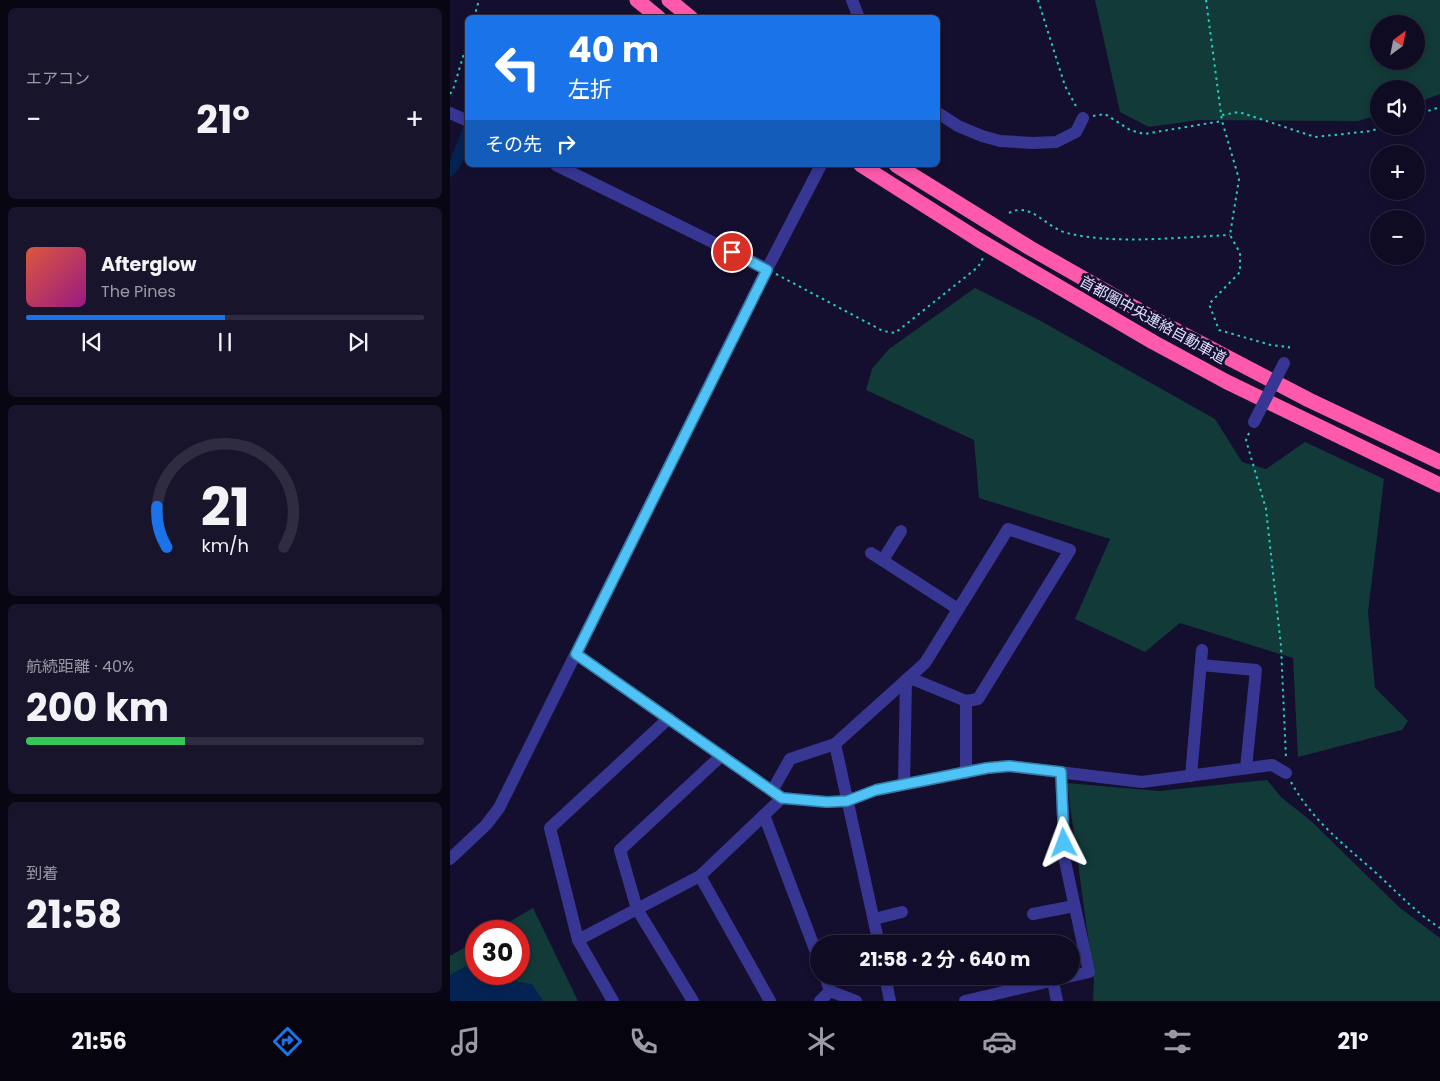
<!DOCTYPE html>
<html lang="ja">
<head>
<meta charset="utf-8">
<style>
  body { margin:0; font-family:Poppins,"Noto Sans JP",sans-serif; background:#18142b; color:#f1f3f6; height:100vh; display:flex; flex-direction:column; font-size:19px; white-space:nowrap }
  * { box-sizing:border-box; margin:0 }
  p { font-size:16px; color:#9b9ba6 }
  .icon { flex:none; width:28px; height:28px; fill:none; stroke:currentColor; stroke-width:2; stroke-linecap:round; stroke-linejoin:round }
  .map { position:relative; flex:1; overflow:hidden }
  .sheet { display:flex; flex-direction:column; gap:8px; padding:8px; background:#080613; width:450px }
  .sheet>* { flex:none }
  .banner { position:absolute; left:15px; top:15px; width:475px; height:152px; border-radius:8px; box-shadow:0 2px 8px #0003,0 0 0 1px #2f2b41; background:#1a73e8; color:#fff; overflow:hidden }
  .needle { width:32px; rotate:32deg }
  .fabs { position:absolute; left:920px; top:15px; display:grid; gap:10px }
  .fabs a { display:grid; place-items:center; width:55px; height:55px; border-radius:50%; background:#0f0b23; box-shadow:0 2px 8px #0003,0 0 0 1px #2f2b41; font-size:25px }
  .speed { position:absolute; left:15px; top:920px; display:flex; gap:10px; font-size:25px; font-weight:700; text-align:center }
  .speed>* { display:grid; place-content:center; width:65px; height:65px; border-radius:50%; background:#0f0b23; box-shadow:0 2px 8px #0003,0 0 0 1px #2f2b41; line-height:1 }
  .speed .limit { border:8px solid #d22; background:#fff; color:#111 }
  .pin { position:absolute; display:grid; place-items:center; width:42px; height:42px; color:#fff; margin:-21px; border:2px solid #fff; border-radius:50%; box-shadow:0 1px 5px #0007 }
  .me { position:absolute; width:55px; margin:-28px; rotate:357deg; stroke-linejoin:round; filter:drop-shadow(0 0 4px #0008) }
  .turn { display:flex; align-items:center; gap:18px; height:105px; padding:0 20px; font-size:22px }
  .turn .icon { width:65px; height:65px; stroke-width:2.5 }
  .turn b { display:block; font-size:35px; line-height:42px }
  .then { display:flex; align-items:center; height:48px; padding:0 20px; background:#0003; gap:10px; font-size:19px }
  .big { font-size:38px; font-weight:700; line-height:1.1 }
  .sheet .card { flex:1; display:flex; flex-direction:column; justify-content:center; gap:8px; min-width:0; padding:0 18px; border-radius:8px; background:#18142b }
  .sheet .dial { align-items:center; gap:0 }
  .dial svg { height:130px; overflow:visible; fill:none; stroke:#2f2b41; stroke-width:7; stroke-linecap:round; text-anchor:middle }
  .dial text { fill:#f1f3f6; stroke:none }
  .song { display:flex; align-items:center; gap:15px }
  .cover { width:60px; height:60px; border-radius:8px; background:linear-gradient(135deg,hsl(10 70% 55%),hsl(310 70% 35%)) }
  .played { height:5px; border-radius:2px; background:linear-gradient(90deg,#1a73e8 50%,#2f2b41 50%) }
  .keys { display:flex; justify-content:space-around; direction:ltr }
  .heat { display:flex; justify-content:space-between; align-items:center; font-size:28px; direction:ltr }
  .charge { height:8px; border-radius:4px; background:linear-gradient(90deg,#34c759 40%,#2f2b41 0) }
  .trip { position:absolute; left:360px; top:935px; width:270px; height:50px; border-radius:25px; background:#0f0b23; box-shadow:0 2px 8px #0003,0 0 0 1px #2f2b41; font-weight:700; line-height:50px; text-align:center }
  .menu { display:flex; height:80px; justify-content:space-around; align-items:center; background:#06040e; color:#9b9ba6 }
  .menu .icon { width:35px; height:35px }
  .menu .on { color:#1a73e8 }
  .menu b { font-size:22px; color:#f1f3f6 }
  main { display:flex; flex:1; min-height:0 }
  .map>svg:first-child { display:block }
  .green { fill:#123a38; fill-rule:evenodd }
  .water { fill:#052352 }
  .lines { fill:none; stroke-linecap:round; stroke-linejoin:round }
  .path { stroke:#24cdbf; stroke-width:2; stroke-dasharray:2.5 4; stroke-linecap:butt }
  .street { stroke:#383693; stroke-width:12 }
  .highway { stroke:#ff59ac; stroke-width:15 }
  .street-bridge { stroke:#383693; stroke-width:12 }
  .route-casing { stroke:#337fa1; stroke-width:12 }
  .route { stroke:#4fc3f7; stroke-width:9 }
  .labels { text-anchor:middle; stroke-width:5; stroke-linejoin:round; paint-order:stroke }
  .street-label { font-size:15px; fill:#e1deff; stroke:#140f2f }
</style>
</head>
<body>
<main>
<section class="sheet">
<div class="card"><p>エアコン</p>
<div class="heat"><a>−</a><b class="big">21°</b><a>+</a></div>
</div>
<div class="card">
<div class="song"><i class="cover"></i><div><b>Afterglow</b><p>The Pines</p></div></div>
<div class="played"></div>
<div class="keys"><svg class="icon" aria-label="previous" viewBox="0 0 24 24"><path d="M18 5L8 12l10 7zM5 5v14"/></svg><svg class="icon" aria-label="pause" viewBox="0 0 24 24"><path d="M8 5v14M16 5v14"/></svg><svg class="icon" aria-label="next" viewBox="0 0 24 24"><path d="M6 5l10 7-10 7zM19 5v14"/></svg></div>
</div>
<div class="card dial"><svg viewBox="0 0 100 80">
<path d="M14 69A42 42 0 1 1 86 69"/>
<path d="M14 69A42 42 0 0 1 8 44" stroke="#1a73e8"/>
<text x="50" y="56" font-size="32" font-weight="700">21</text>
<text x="50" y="72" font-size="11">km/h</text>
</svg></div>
<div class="card"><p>航続距離 · 40%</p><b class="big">200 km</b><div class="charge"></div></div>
<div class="card"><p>到着</p><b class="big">21:58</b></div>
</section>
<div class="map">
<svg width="990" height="1001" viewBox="0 0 990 1001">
  <rect width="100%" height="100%" fill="#140f2f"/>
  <g class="green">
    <path d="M645,0h345v94l-24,9v-14h-37v26l-21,6 -159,-1 -50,7 -29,-15zM929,24h37v37h-37z"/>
    <polygon points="525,288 589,320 765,419 792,462 816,469 855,442 934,479 918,612 925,688 958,721 952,730 848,757 843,658 730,623 695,652 625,619 660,539 529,498 524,440 416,390 422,369 439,349"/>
    <polygon points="817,780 831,797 861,821 950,908 990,938 990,1001 643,1001 644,981 617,783 709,791"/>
    <polygon points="83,908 128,1001 0,1001 0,956 26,941 26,974 69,974 69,931 43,931"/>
  </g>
  <g class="water">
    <path d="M17,117c0,25 3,43 -17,61v-17z"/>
    <polygon points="26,960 26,974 56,974 69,982 82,984 93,1001 0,1001 0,975"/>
  </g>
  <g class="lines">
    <g class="path">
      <polyline points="588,0 615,86 627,108"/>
      <polyline points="756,0 772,121 789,179 780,235 790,253 790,272 759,304 769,330 821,345 839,347 838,351"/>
      <polyline points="24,18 29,0"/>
      <polyline points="0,94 3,90 18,40"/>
      <polyline points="772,115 789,112 865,137 921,131 935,126"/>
      <polyline points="966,115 990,107"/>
      <polyline points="643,116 655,114 680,130 694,134 772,121"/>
      <path d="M559,213c22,-12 37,15 58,20 48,12 113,4 163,2"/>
      <polyline points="326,274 433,331 445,333 528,267 533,258"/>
      <polyline points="799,433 796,440 816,509 831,646 836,759"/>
      <path d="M841,782c21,38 51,61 83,89 22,20 41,41 66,57"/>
    </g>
    <g class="street">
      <polyline points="402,0 409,18"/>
      <polyline points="0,113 18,121"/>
      <polyline points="488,113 508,126 532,136 550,141 583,143 606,142 626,132 633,118"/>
      <polyline points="106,165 317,269"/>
      <polyline points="421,553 508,609"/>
      <polyline points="433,560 451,531"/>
      <polyline points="126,654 332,798 377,802 397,801 426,790 537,768 559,766 692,782 822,765 836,773"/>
      <polyline points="751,665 806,670 796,768"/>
      <polyline points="385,744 429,944"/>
      <polyline points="741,776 752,650"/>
      <polyline points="454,784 456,680 465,680 516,701"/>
      <polyline points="322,791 340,759 385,744 475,663 558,529 620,550 528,699 516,701 516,773"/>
      <polyline points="314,815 369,960"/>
      <polyline points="0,859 36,825 49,808 317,269 371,165"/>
      <polyline points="250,876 320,1001"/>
      <polyline points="583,914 624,906"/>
      <polyline points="424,919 452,912"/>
      <polyline points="128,940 100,828 219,718"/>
      <polyline points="375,976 380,991 406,1001"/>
      <polyline points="435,976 440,1001"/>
      <polyline points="603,982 607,1001"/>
      <polyline points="163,1001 128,940 250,876 332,798"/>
      <polyline points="243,1001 187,909 170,850 272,755"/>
      <polyline points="370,1001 380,991"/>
      <polyline points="515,1001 639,972 615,861 611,773"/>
    </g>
    <g class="highway">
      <polyline points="187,0 209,18"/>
      <polyline points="219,0 241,18"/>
      <polyline points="411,165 529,240 703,342 777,382 990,485"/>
      <polyline points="446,165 580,248 708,321 859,400 990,462"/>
    </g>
    <polyline class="street-bridge" points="804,422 834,363"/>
  </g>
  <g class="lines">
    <g class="route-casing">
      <polyline id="route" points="282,252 317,270 126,654 332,798 377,802 397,801 426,790 537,768 559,766 611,772 614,843"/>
    </g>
    <use href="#route" class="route"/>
  </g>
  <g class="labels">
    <g class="street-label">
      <text transform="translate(703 320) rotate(29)" y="5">首都圏中央連絡自動車道</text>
    </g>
  </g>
</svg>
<div class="fabs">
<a><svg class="needle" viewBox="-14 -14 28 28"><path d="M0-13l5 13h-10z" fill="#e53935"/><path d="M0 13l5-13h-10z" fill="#9b9ba6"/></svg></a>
<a><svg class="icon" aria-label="sound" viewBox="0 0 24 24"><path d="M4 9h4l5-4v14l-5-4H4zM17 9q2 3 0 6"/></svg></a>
<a>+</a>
<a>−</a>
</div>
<div class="speed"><div class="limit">30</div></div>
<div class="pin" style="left:282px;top:252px;background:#d93025"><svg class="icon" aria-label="arrive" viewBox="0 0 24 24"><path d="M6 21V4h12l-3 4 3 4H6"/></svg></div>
<svg class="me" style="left:614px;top:843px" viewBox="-20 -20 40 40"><path d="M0-17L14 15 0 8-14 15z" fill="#4fc3f7" stroke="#fff" stroke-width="4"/></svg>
<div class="trip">21:58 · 2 分 · 640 m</div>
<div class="banner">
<div class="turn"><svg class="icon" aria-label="left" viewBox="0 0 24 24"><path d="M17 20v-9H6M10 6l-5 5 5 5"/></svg><div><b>40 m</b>左折</div></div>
<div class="then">その先<svg class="icon" aria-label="right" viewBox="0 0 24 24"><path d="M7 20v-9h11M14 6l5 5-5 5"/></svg></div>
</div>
</div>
</main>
<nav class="menu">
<b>21:56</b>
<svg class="icon on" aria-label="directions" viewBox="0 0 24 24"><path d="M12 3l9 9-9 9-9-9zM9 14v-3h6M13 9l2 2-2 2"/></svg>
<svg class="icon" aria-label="music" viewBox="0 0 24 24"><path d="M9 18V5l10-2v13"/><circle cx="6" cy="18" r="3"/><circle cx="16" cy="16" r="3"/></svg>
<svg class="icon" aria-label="phone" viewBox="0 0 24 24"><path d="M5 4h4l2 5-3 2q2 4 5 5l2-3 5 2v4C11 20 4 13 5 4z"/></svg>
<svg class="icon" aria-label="climate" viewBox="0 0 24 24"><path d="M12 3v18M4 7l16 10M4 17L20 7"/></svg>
<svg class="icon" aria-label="car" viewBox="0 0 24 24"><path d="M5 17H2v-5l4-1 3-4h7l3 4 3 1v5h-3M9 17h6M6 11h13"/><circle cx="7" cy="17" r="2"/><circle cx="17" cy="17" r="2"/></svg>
<svg class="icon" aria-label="filters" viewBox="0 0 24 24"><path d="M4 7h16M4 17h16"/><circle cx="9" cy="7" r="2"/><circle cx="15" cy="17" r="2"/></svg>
<b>21°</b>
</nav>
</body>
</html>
